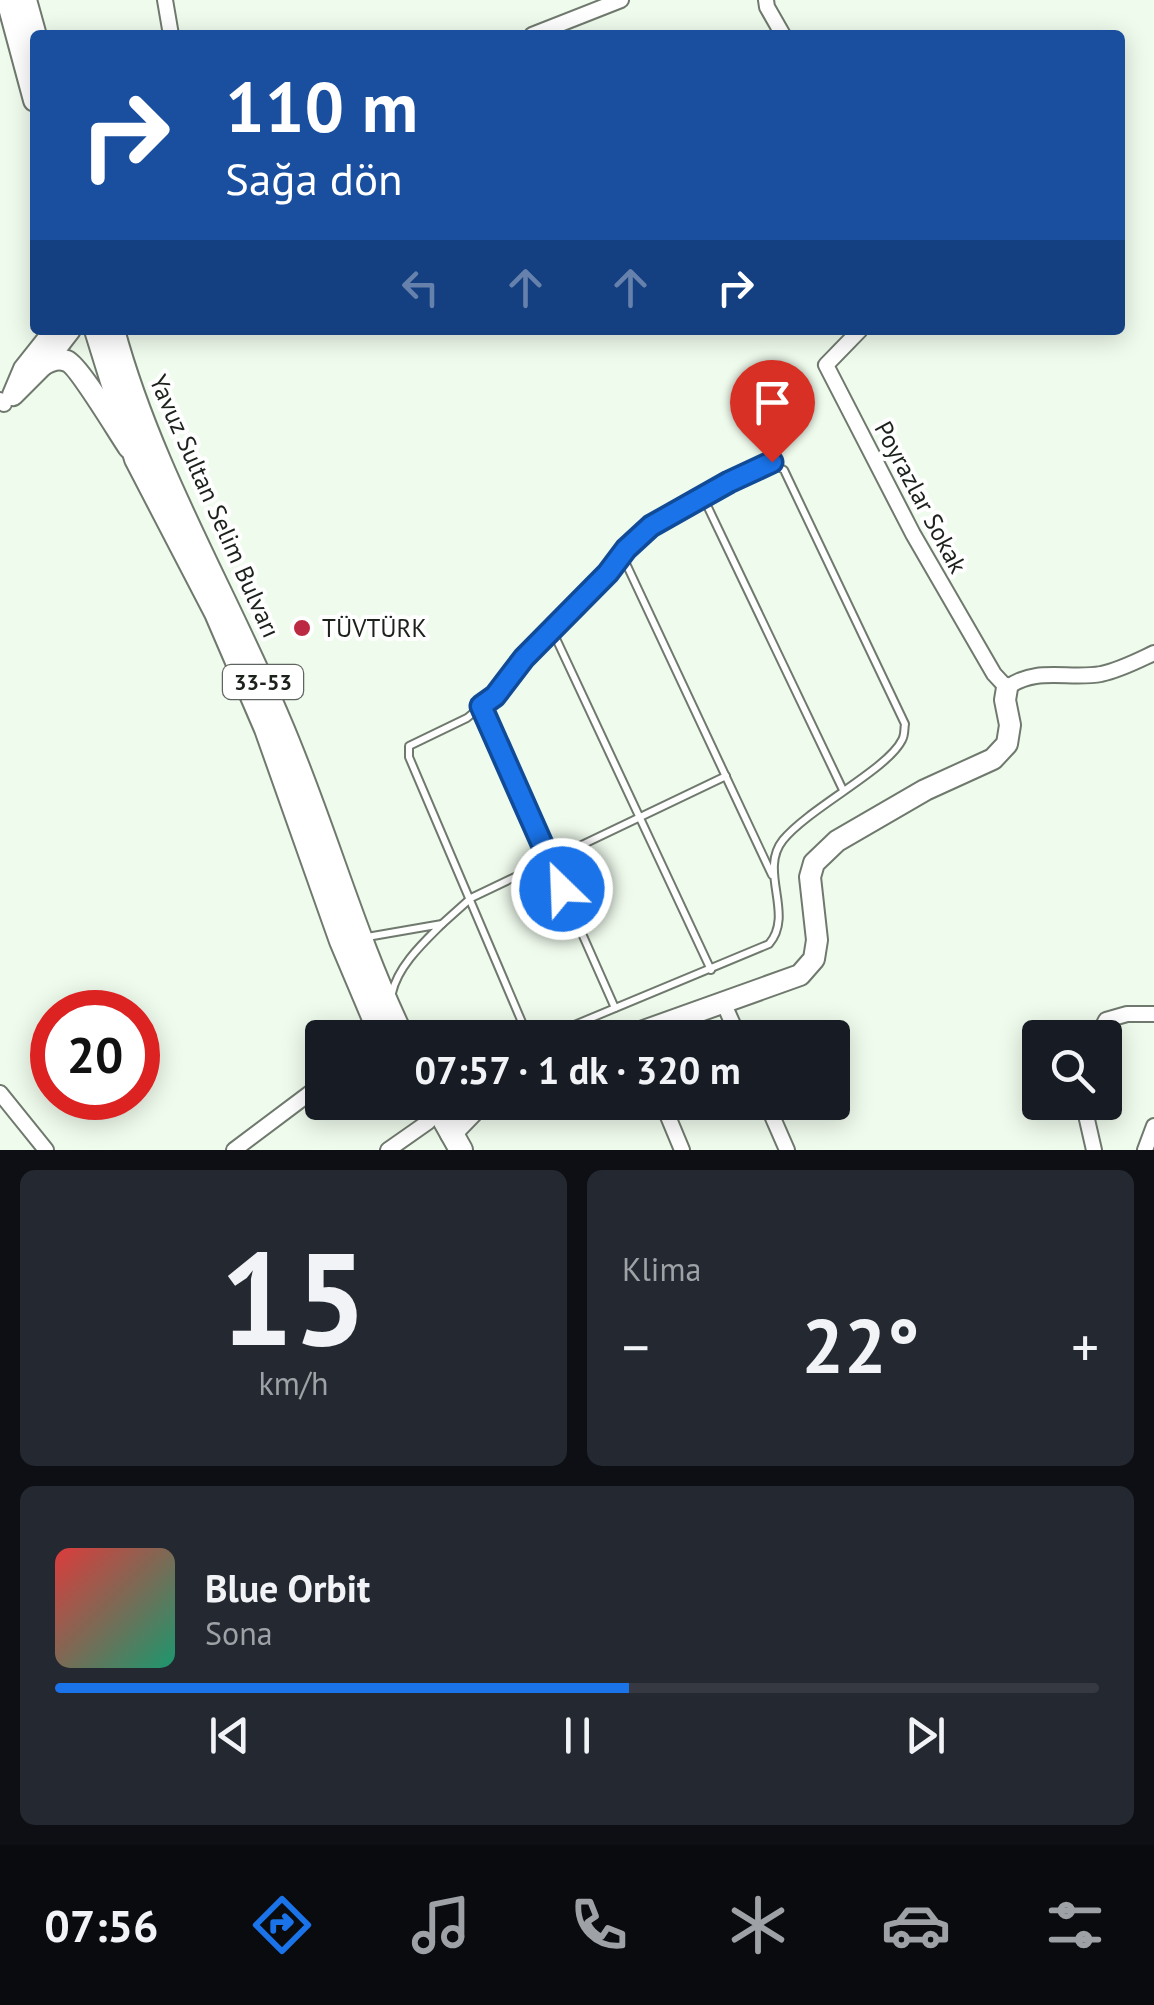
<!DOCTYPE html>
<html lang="tr">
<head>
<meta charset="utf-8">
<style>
  body { margin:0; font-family:"PT Sans",sans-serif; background:#242831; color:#f1f3f6; height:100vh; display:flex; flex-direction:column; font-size:38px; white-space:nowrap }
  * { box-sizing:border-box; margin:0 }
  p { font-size:32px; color:#9ea1a6 }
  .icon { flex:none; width:55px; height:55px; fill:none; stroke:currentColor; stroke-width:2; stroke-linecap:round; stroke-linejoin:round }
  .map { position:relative; height:1150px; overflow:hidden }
  .side { display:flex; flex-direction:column; gap:20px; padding:20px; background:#0d0f14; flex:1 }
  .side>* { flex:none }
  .banner { position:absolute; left:30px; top:30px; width:1095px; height:305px; border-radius:10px; box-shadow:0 5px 25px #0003; background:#1a4fa0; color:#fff; overflow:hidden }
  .fabs { position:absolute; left:1022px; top:1020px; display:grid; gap:20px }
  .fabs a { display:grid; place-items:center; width:100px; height:100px; border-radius:10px; background:#171b24; box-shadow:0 5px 25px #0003; font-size:50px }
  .speed { position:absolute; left:30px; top:990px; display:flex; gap:20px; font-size:50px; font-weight:700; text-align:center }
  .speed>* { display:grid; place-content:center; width:130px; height:130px; border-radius:50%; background:#171b24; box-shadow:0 5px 25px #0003; line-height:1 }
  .speed .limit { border:15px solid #d22; background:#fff; color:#111 }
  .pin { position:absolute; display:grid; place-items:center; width:85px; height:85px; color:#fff; margin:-102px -42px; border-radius:50% 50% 50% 0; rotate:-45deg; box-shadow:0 0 10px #0007 }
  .pin .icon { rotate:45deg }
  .me { position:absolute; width:110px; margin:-55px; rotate:336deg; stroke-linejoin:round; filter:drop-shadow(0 0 8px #0008) }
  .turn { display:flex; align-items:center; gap:35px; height:210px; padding:0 30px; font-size:45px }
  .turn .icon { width:130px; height:130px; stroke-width:2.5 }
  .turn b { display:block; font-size:70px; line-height:85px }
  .lanes { display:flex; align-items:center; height:95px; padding:0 30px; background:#0003; justify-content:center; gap:50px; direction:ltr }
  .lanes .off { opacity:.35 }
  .big { font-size:75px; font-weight:700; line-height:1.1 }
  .side .card { flex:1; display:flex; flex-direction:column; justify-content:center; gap:15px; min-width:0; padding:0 35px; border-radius:15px; background:#242831 }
  .side .dial { align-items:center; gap:0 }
  .dial b { font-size:130px; line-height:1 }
  .song { display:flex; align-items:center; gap:30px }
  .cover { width:120px; height:120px; border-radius:15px; background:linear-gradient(135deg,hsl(0 70% 55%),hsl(160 70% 35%)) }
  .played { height:10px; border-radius:5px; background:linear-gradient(90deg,#1a73e8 55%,#363941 55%) }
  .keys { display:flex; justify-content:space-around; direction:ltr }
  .heat { display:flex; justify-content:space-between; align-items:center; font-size:55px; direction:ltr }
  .side .tiles { flex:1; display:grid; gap:20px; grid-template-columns:1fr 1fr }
  .card:last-child { grid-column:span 2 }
  .trip { position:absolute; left:305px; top:1020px; width:545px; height:100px; border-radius:10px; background:#171b24; box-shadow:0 5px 25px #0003; font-weight:700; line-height:100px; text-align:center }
  .tabs { display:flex; height:160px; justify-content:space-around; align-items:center; background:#090b0e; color:#9ea1a6 }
  .tabs .icon { width:70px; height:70px }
  .tabs .selected { color:#1a73e8 }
  .tabs b { font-size:45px; color:#f1f3f6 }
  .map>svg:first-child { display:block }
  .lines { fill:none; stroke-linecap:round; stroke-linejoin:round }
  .lane-casing { stroke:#6f796d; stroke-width:10 }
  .street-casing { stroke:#6f796d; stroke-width:18 }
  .secondary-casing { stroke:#6f796d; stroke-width:24 }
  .primary-casing { stroke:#6f796d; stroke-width:26 }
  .lane { stroke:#fff; stroke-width:6 }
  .street { stroke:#fff; stroke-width:14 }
  .secondary { stroke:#fff; stroke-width:20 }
  .primary { stroke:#fff; stroke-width:22 }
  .route-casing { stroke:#114b97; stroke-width:25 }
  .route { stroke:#1a73e8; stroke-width:18 }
  .poi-dot { fill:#bb2a42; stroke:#fff; stroke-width:4 }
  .labels { text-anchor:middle; stroke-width:8; stroke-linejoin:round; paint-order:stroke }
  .shield { fill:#fff; stroke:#606460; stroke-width:2.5 }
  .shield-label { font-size:22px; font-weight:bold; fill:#1c211c }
  .street-label { font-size:25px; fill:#1c211c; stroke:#fff }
  .poi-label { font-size:25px; fill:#1c211c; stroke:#fff; text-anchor:start }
</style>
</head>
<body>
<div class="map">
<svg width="1154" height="1150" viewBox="0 0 1154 1150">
  <rect width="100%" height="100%" fill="#effbed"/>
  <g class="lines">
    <g class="lane-casing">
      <g id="lane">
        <path d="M772,463l12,7 121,254c-1,5 0,11 -3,16 -14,29 -93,68 -119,100 -25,31 12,74 -14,104l-221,92 -15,1 -9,-10 -115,-270v-11l58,-28 28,-23 29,-37 84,-85 17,-24 26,-23 78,-44z"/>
        <polyline points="703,497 843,790"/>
        <polyline points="622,555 772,875"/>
        <polyline points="552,630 711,970"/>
        <polyline points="481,706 615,1008"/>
        <polyline points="442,924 471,898 726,776"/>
        <path d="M367,937l75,-13c-19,19 -44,42 -50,69"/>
      </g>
    </g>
    <g class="street-casing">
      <g id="street">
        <polyline points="165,0 171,35"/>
        <polyline points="766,0 767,7 783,35"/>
        <polyline points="532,35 621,0"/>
        <path d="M860,330l-34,35 87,169 81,140 13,14c28,-22 62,-8 94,-14 19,-4 36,-13 53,-21"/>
        <polyline points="0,400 4,404"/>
        <polyline points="723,1002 739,1038"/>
        <polyline points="1097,1038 1106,1020 1127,1014 1154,1014"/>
        <polyline points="0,1093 46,1150"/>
        <polyline points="662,1102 682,1150"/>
        <polyline points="766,1102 787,1150"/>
        <polyline points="1083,1102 1094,1150"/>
        <polyline points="234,1150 322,1084"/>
        <polyline points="388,1150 428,1122"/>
        <polyline points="1145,1150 1154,1126"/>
      </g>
    </g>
    <g class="secondary-casing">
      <g id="secondary">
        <polyline points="55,330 24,369 13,395 43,365 70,330"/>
        <path d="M43,365c9,-5 15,-7 24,-4 12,5 51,71 62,87"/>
        <polyline points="624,1038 800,975 814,959 817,940 810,877 814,863 837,841 925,790 993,759 1007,744 1010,725 1005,700 1007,688"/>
        <polyline points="451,1134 482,1102"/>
      </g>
    </g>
    <g class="primary-casing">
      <g id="primary">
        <polyline points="8,0 35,100"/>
        <polyline points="25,0 35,36"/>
        <polyline points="96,330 136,459 216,613 266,729 341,941 382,1038"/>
        <path d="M113,330c37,137 111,260 166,390 45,104 74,215 124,318"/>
        <polyline points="434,1102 461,1150"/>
      </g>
    </g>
    <use href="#lane" class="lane"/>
    <use href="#street" class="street"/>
    <use href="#secondary" class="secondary"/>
    <use href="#primary" class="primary"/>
  </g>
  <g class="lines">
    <g class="route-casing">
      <polyline id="route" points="562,889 481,706 495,696 524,658 608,573 626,549 651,526 729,482 772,462"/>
    </g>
    <use href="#route" class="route"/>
  </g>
  <circle class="poi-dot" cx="302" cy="628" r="10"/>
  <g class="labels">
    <rect class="shield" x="223" y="665" width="80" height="34" rx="8"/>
    <g class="shield-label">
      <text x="263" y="690">33-53</text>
    </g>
    <g class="street-label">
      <text transform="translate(921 497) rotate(62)" y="9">Poyrazlar Sokak</text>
      <text transform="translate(215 506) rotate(66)" y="9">Yavuz Sultan Selim Bulvarı</text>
    </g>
    <g class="poi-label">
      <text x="322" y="637">TÜVTÜRK</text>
    </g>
  </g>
</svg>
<div class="fabs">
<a><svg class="icon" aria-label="search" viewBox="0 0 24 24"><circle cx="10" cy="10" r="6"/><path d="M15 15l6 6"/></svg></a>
</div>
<div class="speed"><div class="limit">20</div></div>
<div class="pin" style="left:772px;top:462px;background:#d93025"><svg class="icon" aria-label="arrive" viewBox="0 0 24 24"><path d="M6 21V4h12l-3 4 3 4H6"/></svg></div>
<svg class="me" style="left:562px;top:889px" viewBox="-20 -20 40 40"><circle r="17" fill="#1a73e8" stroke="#fff" stroke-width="3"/><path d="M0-11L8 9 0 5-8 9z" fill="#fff"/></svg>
<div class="trip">07:57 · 1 dk · 320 m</div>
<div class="banner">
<div class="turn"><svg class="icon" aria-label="right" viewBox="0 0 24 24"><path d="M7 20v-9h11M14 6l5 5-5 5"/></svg><div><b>110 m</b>Sağa dön</div></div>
<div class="lanes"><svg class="icon off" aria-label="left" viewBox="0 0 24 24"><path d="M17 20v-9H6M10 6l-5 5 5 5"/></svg><svg class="icon off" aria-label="ahead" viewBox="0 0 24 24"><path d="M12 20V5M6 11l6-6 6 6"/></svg><svg class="icon off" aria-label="ahead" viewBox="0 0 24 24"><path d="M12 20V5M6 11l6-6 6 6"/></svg><svg class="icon" aria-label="right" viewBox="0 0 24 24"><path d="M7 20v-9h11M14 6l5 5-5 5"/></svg></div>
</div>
</div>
<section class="side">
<div class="tiles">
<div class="card dial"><b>15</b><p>km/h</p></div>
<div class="card"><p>Klima</p>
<div class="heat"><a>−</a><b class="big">22°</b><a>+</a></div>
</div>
<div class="card">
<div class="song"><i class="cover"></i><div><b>Blue Orbit</b><p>Sona</p></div></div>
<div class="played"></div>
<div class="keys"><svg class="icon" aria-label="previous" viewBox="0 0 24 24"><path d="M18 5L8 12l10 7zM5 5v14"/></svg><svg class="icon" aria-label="pause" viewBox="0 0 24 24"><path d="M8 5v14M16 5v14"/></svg><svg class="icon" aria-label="next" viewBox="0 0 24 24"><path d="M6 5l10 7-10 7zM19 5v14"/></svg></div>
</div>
</div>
</section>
<nav class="tabs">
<b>07:56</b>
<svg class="icon selected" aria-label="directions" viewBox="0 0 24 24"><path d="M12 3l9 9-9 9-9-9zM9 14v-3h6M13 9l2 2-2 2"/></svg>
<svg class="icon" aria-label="music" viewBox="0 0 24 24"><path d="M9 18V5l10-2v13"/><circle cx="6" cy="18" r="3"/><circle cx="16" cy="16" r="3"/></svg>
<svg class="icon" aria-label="phone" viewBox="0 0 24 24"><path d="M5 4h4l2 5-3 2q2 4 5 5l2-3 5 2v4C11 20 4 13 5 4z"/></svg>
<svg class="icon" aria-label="climate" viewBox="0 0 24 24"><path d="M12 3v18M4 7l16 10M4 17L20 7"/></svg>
<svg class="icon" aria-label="car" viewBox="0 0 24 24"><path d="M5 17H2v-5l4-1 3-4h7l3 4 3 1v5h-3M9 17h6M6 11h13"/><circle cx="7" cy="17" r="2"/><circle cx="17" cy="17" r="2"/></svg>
<svg class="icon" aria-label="filters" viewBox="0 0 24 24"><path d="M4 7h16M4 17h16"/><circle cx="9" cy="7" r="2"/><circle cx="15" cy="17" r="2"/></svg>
</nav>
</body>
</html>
